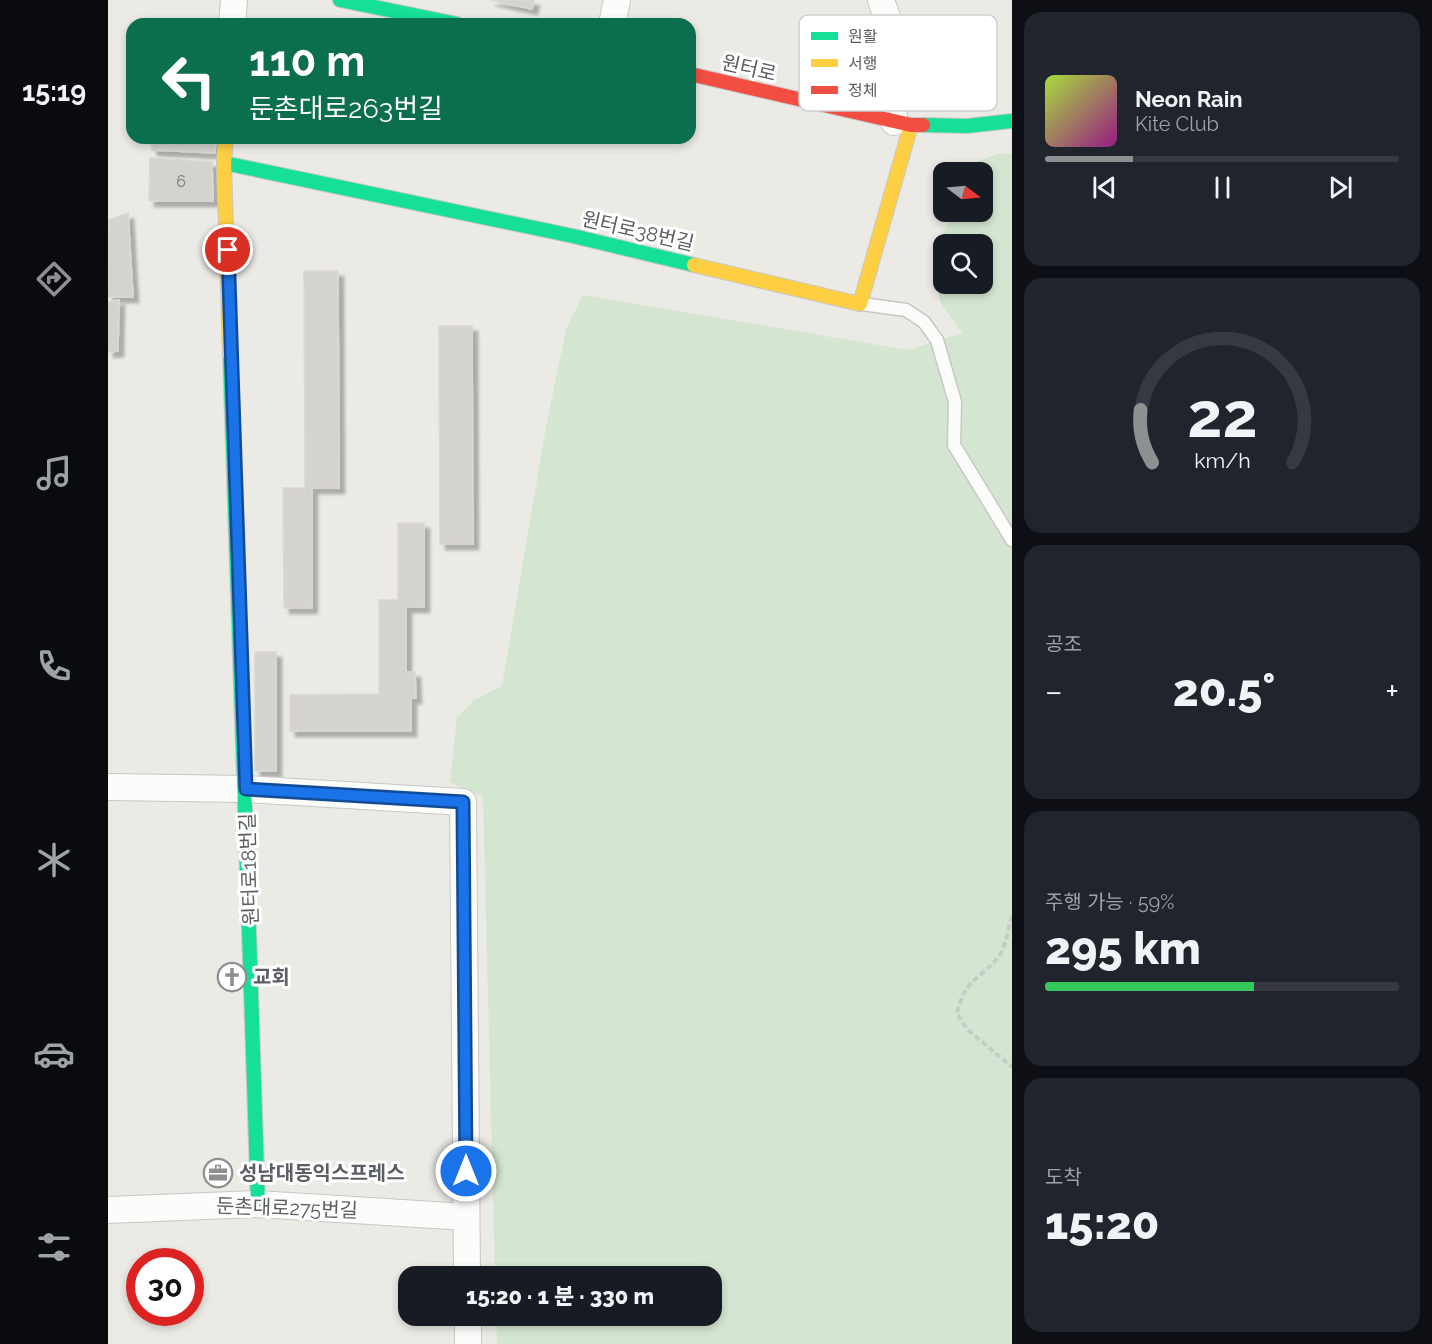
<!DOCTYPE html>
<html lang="ko">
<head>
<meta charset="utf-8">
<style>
  body { margin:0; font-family:Raleway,"Noto Sans KR",sans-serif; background:#20242c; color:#f1f3f6; height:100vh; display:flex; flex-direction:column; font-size:22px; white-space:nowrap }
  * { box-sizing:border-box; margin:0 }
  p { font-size:20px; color:#9ea1a6 }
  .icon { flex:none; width:33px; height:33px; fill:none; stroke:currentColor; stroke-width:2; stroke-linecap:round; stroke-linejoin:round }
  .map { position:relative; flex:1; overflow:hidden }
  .panel { display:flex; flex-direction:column; gap:12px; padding:12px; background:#0d0f14; width:420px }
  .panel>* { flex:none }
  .top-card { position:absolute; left:18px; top:18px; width:570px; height:126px; border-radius:18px; box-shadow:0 3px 9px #0003; background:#0b6e4f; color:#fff; overflow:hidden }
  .needle { width:39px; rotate:106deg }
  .controls { position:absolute; left:825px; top:162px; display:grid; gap:12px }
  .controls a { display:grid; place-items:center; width:60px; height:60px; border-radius:12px; background:#171b24; box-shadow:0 3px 9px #0003; font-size:30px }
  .speed { position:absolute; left:18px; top:1248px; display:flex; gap:12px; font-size:30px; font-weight:700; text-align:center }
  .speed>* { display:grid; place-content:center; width:78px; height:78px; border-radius:50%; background:#171b24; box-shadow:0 3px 9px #0003; line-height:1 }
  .speed .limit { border:9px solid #d22; background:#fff; color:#111 }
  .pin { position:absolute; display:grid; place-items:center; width:51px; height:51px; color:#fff; margin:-26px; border:3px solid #fff; border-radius:50%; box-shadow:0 2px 6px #0007 }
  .me { position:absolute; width:66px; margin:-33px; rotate:0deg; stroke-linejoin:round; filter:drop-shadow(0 0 4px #0008) }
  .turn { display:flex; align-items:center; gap:21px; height:126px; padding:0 24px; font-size:27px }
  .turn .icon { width:78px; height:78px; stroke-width:2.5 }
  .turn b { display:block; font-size:42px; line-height:51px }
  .big { font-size:45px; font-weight:800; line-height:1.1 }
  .panel .card { flex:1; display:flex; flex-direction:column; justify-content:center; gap:9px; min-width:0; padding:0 21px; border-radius:18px; background:#20242c }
  .panel .dial { align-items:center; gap:0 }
  .dial svg { height:156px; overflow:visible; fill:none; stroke:#363941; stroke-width:7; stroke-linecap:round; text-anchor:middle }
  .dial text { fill:#f1f3f6; stroke:none }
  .song { display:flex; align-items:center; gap:18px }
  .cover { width:72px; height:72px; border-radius:9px; background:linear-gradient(135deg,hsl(80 70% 55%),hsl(310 70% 35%)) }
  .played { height:6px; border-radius:3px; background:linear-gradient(90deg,#8d8f90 25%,#363941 25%) }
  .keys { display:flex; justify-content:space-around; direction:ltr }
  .heat { display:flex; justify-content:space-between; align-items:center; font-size:33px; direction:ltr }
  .charge { height:9px; border-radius:4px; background:linear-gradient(90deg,#34c759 59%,#363941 0) }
  .trip { position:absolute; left:290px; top:1266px; width:324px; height:60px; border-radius:18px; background:#171b24; box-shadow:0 3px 9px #0003; font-weight:800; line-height:60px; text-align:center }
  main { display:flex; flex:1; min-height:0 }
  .dock { display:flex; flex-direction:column; width:108px; justify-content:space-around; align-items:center; background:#090b0e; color:#9ea1a6 }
  .dock .icon { width:42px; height:42px }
  .dock .current { color:#8d8f90 }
  .dock b { font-size:27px; color:#f1f3f6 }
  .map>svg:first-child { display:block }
  .green { fill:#d4e6d1; fill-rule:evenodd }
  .building { fill:#d4d3d0; stroke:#dad8d4; stroke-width:1.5; filter:url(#shadow) }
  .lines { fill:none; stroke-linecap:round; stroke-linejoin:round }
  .lane-casing { stroke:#c7c7c7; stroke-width:15 }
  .street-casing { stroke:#c7c7c7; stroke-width:28 }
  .fast-casing { stroke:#c7c7c7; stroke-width:16 }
  .slow-casing { stroke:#c7c7c7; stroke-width:16 }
  .jam-casing { stroke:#c7c7c7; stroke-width:16 }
  .path { stroke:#c8ccc9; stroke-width:4; stroke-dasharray:6 3; stroke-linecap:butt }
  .lane { stroke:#fcfcfb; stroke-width:12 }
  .street { stroke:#fcfcfb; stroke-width:26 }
  .fast { stroke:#16e098; stroke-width:14 }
  .slow { stroke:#ffcf43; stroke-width:14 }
  .jam { stroke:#f24e42; stroke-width:14 }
  .route-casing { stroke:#114b97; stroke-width:15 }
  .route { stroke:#1a73e8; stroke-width:10 }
  .labels { text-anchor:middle; stroke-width:6; stroke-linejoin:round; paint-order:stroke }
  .number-label { font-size:16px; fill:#7a7c7e }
  .street-label { font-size:20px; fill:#5b5e62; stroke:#fff }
  .poi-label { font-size:20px; font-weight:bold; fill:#5b5e62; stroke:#fff; text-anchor:start }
  .key { fill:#fff; stroke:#cecfd0; stroke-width:1.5 }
  .key-label { font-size:16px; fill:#5b5e62 }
</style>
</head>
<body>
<main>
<nav class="dock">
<b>15:19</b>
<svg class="icon current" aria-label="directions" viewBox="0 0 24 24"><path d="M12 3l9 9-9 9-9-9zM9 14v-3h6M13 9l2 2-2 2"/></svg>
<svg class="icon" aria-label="music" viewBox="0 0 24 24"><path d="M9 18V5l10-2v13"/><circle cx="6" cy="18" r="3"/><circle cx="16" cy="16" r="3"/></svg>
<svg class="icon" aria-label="phone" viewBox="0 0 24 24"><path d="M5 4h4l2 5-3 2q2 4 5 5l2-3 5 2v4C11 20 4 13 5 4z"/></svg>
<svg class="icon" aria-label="climate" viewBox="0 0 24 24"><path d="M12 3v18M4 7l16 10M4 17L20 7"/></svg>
<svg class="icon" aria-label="car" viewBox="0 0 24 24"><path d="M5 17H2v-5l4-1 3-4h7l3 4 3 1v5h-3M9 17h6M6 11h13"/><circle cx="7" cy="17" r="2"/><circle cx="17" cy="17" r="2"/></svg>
<svg class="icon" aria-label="filters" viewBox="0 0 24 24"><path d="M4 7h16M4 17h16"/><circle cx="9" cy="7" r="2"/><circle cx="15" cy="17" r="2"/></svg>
</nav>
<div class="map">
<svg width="904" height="1344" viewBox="0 0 904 1344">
  <defs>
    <filter id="shadow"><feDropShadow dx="5.5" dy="5.5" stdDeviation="1.5" flood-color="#0004"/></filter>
  </defs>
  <rect width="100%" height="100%" fill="#ebeae5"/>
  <path class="green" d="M904,153v1191h-515l-1,-28h215v-40h-216l-12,-479 -33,-15 7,-64 17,-18 28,-14 44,-259 20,-98 17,-34 325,55 54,-17 -22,-31 -6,-44 18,-46h30v-40l-32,-1 48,-17zM836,244h38v40h-38z"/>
  <g class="building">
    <polygon points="382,0 426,0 424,9"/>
    <polygon points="42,138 108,138 107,153 44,150"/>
    <polygon points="42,158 104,162 105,201 41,201"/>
    <polygon points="20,213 25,297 0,297 1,220"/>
    <polygon points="196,271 230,271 231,488 204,488 204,608 176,608 175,488 197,488"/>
    <polygon points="11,300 10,351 0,352 0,302"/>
    <polygon points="331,326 364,326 365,544 332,544"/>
    <polygon points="290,523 316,523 316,607 298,607 298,672 307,672 308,698 303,698 303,731 182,731 182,695 271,694 271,600 290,600"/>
    <rect x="147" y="652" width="21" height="119"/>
  </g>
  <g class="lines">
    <g class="lane-casing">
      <polyline id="lane" points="754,304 798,310 816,322 829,340 847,402 846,445 904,540"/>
    </g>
    <g class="street-casing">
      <g id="street">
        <polyline points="773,0 783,29 786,122"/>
        <polyline points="124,24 126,0"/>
        <polyline points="504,24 509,0"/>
        <polyline points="0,787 139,789 355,802 359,1276"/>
        <polyline points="0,1210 150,1204 358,1217"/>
        <polyline points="360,1316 360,1344"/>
      </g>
    </g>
    <g class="fast-casing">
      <g id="fast">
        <polyline points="232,0 349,24"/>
        <polyline points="815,125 859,126 904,121"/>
        <polyline points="116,163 465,236 586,265"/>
        <polyline points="122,355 150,1204"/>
      </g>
    </g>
    <g class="slow-casing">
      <g id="slow">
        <polyline points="118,138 116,163 122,355"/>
        <polyline points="586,265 752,304 803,125"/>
      </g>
    </g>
    <g class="jam-casing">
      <polyline id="jam" points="582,74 803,125 815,125"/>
    </g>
    <path class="path" d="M904,916c-5,15 -5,32 -17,45 -20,21 -31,21 -38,53l10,15 45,38"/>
    <use href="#lane" class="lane"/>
    <use href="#street" class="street"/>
    <use href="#fast" class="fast"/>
    <use href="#slow" class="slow"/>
    <use href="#jam" class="jam"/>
  </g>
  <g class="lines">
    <g class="route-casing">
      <polyline id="route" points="120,250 138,789 355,802 358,1171"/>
    </g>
    <use href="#route" class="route"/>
  </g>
  <defs>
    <g id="church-ring" transform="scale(1.5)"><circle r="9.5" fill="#fff" stroke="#8d8f90" stroke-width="1.5"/><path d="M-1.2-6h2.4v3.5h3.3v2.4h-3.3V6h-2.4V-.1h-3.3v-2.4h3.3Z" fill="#8d8f90"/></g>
    <g id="office-ring" transform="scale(1.5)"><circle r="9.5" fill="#fff" stroke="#8d8f90" stroke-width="1.5"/><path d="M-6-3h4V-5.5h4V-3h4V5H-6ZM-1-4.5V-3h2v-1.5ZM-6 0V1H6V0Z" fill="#8d8f90"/></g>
  </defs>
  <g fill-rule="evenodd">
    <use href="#church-ring" x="124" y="977"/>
    <use href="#office-ring" x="110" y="1173"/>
  </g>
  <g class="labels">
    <g class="number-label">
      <text x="73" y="187">6</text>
    </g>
    <g class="street-label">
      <text transform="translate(641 68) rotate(13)" y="7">원터로</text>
      <text transform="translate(530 231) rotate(13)" y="7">원터로38번길</text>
      <text transform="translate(141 869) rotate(-92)" y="7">원터로18번길</text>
      <text transform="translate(179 1208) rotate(2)" y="7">둔촌대로275번길</text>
    </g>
    <g class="poi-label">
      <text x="145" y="984">교회</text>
      <text x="131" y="1180">성남대동익스프레스</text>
    </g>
  </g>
  <rect x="691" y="15" width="198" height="96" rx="9" class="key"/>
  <rect x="703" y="32" width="27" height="8" fill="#16e098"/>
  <rect x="703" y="59" width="27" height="8" fill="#ffcf43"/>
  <rect x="703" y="86" width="27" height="8" fill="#f24e42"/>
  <g class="key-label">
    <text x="740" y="42">원활</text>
    <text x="740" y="69">서행</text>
    <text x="740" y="96">정체</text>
  </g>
</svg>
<div class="controls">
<a><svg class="needle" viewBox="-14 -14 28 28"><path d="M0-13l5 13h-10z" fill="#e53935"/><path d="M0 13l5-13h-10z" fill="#9ea1a6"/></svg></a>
<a><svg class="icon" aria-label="search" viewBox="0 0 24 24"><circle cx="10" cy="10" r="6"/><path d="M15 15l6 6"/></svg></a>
</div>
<div class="speed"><div class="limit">30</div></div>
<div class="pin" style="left:120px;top:250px;background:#d93025"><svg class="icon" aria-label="arrive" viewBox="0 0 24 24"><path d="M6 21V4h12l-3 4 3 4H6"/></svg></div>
<svg class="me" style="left:358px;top:1171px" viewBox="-20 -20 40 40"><circle r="17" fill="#1a73e8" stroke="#fff" stroke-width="3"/><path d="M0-11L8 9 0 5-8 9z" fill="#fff"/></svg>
<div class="trip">15:20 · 1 분 · 330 m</div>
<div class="top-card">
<div class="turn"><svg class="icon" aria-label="left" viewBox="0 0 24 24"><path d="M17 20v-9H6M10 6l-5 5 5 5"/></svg><div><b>110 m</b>둔촌대로263번길</div></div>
</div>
</div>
<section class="panel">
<div class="card">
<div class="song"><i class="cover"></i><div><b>Neon Rain</b><p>Kite Club</p></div></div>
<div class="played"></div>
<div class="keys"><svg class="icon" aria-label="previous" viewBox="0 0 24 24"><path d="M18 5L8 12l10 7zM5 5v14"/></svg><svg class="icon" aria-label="pause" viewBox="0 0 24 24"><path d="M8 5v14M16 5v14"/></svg><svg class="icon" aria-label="next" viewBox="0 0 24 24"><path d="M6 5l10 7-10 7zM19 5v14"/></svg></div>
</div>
<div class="card dial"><svg viewBox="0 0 100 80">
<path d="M14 69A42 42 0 1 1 86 69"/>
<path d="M14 69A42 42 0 0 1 8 42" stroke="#8d8f90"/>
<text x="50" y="56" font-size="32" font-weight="700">22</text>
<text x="50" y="72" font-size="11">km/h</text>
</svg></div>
<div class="card"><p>공조</p>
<div class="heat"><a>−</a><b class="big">20.5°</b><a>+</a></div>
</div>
<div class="card"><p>주행 가능 · 59%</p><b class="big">295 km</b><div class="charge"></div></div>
<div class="card"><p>도착</p><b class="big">15:20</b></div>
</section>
</main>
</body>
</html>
